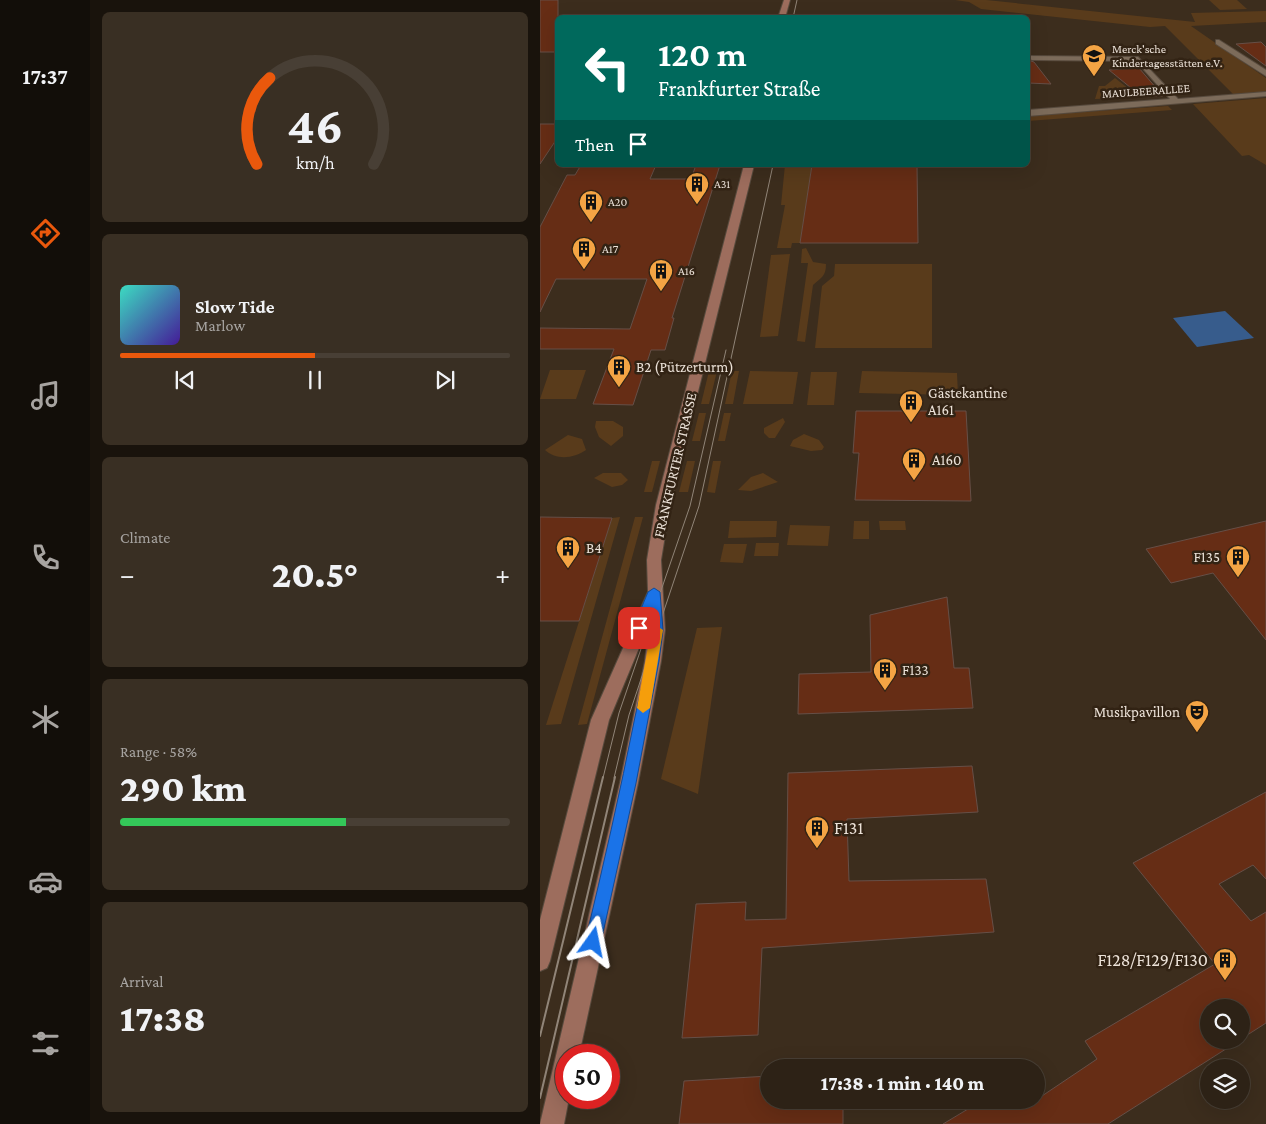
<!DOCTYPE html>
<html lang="en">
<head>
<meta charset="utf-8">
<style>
  body { margin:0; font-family:"Crimson Pro",serif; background:#392f23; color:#f1f3f6; height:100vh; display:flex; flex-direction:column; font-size:19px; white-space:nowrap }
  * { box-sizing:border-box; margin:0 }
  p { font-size:16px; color:#a7a4a1 }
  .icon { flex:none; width:28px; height:28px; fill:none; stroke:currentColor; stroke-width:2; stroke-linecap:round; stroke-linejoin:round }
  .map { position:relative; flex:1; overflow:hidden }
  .details { display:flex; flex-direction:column; gap:12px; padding:12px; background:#19130c; width:450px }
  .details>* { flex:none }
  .top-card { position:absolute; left:15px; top:15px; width:475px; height:152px; border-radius:8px; box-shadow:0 5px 20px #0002,0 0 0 1px #483f35; background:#00695c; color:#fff; overflow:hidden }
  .controls { position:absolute; left:660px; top:999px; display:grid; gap:10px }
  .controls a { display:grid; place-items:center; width:50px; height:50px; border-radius:50%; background:#2d2216; box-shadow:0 5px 20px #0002,0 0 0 1px #483f35; font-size:25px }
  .speed { position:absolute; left:15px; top:1044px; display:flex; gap:10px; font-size:25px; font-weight:700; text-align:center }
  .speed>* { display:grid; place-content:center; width:65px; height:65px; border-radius:50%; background:#2d2216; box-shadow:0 5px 20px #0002,0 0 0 1px #483f35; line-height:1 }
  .speed .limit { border:8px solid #d22; background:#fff; color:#111 }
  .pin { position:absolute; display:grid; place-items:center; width:42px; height:42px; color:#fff; margin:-21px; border-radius:10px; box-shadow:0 2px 8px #0006 }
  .me { position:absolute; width:55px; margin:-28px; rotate:12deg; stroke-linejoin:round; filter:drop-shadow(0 0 4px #0008) }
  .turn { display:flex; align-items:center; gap:18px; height:105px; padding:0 20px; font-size:22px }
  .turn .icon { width:65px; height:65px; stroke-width:2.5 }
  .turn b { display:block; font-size:35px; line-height:42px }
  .then { display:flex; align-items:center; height:48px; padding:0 20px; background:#0003; gap:10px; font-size:19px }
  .big { font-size:38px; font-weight:800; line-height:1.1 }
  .details .tile { flex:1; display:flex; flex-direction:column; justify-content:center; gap:8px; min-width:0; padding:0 18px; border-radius:8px; background:#392f23 }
  .details .dial { align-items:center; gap:0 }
  .dial svg { height:130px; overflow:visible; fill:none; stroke:#483f35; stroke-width:7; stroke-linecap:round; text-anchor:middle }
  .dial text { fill:#f1f3f6; stroke:none }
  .song { display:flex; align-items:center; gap:15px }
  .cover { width:60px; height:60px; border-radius:8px; background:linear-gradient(135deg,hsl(170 70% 55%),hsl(260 70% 35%)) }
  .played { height:5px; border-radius:2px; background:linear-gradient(90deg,#ea580c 50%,#483f35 50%) }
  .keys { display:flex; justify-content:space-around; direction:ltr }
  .heat { display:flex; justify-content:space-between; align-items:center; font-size:28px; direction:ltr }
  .charge { height:8px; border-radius:4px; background:linear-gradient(90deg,#34c759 58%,#483f35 0) }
  .trip { position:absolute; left:220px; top:1059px; width:285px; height:50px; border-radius:25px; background:#2d2216; box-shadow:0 5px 20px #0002,0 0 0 1px #483f35; font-weight:800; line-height:50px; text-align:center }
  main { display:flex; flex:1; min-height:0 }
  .menu { display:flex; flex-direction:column; width:90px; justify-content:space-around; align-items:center; background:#120e09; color:#a7a4a1 }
  .menu .icon { width:35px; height:35px }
  .menu .active { color:#ea580c }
  .menu b { font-size:22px; color:#f1f3f6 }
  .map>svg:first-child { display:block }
  .green { fill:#593b1b }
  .water { fill:#375c8c }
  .building { fill:#662d15; stroke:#664f47 }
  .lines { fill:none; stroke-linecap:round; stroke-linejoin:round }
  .street-casing { stroke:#574a3d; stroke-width:2 }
  .secondary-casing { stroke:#574a3d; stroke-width:2 }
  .street { fill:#7c6b5a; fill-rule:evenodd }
  .secondary { fill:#9d6d5d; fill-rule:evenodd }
  .tram-far1 { stroke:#918578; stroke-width:1 }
  .tram { stroke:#918578; stroke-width:2 }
  .route { fill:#1a73e8; stroke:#114b97 }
  .slow { fill:#f59e0b }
  .labels { text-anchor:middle; stroke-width:5; stroke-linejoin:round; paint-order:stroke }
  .far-poi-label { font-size:12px; fill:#ece2d8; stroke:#322314; text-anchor:start }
  .far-street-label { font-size:12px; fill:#ece2d8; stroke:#322314 }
  .poi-label { font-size:15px; fill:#ece2d8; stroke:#322314; text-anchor:start }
  .street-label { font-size:15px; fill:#ece2d8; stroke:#322314 }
  .near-poi-label { font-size:18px; fill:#ece2d8; stroke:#322314; text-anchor:start }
</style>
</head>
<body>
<main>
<nav class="menu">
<b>17:37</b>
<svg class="icon active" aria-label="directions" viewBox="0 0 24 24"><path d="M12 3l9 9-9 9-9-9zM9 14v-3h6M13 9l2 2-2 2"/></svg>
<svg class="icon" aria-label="music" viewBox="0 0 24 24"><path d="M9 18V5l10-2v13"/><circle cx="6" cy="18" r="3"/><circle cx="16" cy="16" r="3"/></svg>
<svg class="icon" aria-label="phone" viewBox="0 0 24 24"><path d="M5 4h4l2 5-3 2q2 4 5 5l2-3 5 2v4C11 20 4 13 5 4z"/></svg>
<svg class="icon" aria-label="climate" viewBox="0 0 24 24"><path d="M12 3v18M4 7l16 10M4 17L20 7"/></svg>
<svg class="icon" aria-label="car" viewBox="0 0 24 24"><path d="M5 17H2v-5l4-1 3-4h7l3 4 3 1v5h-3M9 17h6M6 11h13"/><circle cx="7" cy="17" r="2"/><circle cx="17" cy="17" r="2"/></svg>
<svg class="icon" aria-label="filters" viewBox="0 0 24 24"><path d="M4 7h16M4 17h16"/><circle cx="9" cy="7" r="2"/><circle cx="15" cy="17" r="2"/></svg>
</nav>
<section class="details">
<div class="tile dial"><svg viewBox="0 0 100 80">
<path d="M14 69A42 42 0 1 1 86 69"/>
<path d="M14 69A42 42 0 0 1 22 16" stroke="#ea580c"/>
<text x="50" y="56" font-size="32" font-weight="700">46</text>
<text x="50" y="72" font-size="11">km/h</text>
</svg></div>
<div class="tile">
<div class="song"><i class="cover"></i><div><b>Slow Tide</b><p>Marlow</p></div></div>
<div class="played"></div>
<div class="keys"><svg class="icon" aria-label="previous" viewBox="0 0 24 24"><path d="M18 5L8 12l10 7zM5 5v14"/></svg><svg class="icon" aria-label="pause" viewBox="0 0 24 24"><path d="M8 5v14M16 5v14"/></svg><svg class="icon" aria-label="next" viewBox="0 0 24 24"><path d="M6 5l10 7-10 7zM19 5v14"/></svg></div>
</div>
<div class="tile"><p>Climate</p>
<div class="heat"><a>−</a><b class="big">20.5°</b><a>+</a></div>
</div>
<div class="tile"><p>Range · 58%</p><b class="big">290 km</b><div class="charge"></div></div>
<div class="tile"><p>Arrival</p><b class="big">17:38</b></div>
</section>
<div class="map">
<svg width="726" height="1124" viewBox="0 0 726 1124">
  <rect width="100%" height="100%" fill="#3c2d1d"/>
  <g class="green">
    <polygon points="415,0 446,0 655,22 651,13 726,11 726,22 651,26 726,78 726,92 693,94 625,26 610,27 441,9 429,2"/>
    <polygon points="669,0 697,0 707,9 680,10"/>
    <polygon points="575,78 599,97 555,99 559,86 565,86"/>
    <polygon points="726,98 726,165 709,155 702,156 653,104"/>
    <polygon points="628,106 632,110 488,121 488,116"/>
    <polygon points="245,165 272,165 260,243 252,243 251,248 237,248 245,205 241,205"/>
    <path d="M266,248l7,14 13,2c0,12 -4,13 -13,21l-8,57 -8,-1 11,-78h-7l1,-14z"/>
    <polygon points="250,254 238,336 220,337 231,255"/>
    <polygon points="295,264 392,264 392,348 275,348 282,286 294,276"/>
    <polygon points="10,370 46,370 36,399 0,399"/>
    <polygon points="169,371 177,371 169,404 161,404"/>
    <polygon points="192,371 199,371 193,404 185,404"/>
    <polygon points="210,371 258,372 253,404 203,404"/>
    <polygon points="322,371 417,373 418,395 319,393"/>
    <polygon points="271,372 297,372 294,405 267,405"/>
    <polygon points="159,413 166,413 160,441 152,441"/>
    <polygon points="184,413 191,413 185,441 178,441"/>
    <polygon points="243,418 245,422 235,438 229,438 224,433 224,428"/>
    <polygon points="56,421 73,421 83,427 83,436 71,446 59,437 55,427"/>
    <polygon points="264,434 279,440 284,447 282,450 271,451 250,446 253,440"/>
    <path d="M28,435l14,4 4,11c-12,8 -29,11 -41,0z"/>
    <polygon points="112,461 120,461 112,492 104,492"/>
    <polygon points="147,461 155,461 148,492 139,492"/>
    <polygon points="173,461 181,461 175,493 167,492"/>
    <polygon points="63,473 81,473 88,480 82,485 72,487 54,478"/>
    <polygon points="223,473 238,482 211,491 198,490 211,477"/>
    <polygon points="80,517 21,724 6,725 72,518"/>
    <polygon points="95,517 103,517 47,724 38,725"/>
    <polygon points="190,521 237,521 236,537 188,538"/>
    <polygon points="314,521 329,521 329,539 313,539"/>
    <polygon points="339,521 365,521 366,530 340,530"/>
    <polygon points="250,525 290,526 288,546 247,545"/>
    <polygon points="216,543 239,543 238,556 214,556"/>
    <polygon points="184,544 207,544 203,563 180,562"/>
    <polygon points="182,627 158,794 121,779 157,628"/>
  </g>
  <polygon class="water" points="685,311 714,338 657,347 633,318"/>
  <g class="building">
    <rect x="0" y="0" width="18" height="52"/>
    <polygon points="721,42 726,47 726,66 696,44"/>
    <polygon points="488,60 494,62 511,84 488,83"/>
    <polygon points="599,68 623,96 602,97 569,70"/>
    <polygon points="0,124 18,124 18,137 0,164"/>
    <polygon points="41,165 116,165 110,179 151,179 156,165 180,165 132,318 134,318 125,350 111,350 93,405 53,404 74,349 0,349 0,328 90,329 107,279 16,279 0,312 0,227 27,175 35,175"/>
    <polygon points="272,165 377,165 378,243 260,243"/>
    <polygon points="316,411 426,411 431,501 315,500 319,453 313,453"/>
    <polygon points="0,517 72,518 39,621 0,621"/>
    <polygon points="726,521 726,640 673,573 631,583 606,549"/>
    <polygon points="407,597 414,668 429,668 433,708 258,714 259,674 331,672 330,615"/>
    <polygon points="432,766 438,812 307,819 309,881 446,879 454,932 222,948 218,1035 142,1038 156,904 206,902 205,920 246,919 248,773"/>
    <polygon points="726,792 726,879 713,865 679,884 711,921 726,912 726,1023 701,1039 701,1008 669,1008 669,1040 700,1040 568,1124 403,1124 443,1100 496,1100 557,1059 545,1041 675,964 593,863"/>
    <polygon points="229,1076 229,1100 303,1100 303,1124 139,1124 144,1081"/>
  </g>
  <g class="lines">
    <g class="street-casing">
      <g id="street">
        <polygon points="679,40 726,70 726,76 676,44 676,40"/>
        <polygon points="489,56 598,57 638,99 726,92 726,96 488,116 488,110 630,99 596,61 492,60 488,58"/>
      </g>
    </g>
    <g class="secondary-casing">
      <g id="secondary">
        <polygon points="244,0 250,0 245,18 238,18"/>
        <polygon points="204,165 214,165 130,505 121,560 125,630 121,661 98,783 39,1055 26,1055 26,1098 29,1098 24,1124 0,1124 80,783 105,661 109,624 69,720 10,961 7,968 0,971 0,920 51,720 108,592 107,560 116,505"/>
      </g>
    </g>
    <use href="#street" class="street"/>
    <use href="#secondary" class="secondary"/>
    <g class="tram-far1">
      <polyline points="253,18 257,0"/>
      <polyline points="63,778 79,713 150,506 186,350"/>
      <polyline points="74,778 89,715 159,506 233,165"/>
    </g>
    <g class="tram">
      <polyline points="0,1036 63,777"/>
      <polyline points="0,1098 75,777"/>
    </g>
  </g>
  <path class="route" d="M114,588l6,4 3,38 -4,31 -23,122 -35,159 -2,5 -6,2 -5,-2 -3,-5c18,-75 35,-149 50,-225 7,-33 18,-68 15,-102l-7,16h-9l-1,-3 15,-36z"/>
  <polygon class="slow" points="117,626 123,630 110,708 103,713 97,708 111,630"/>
  <defs>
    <g id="school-pin" transform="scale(1.25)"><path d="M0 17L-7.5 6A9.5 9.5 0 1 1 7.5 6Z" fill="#f4a444" stroke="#322314"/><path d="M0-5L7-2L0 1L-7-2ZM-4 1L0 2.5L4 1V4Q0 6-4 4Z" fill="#111"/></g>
    <g id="building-pin" transform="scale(1.25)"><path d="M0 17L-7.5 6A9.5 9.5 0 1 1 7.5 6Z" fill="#f4a444" stroke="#322314"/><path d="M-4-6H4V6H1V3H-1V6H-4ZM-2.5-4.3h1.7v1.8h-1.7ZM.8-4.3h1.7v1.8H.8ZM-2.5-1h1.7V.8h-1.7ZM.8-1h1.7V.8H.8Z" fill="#111"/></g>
    <g id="theatre-pin" transform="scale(1.25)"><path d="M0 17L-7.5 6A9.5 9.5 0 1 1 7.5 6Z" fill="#f4a444" stroke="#322314"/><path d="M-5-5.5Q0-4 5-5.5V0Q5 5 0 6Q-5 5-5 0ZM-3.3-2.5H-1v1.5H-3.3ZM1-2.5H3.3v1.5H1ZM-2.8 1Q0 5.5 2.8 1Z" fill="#111"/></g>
  </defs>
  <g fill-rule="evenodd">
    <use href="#school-pin" x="554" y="56"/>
    <use href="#building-pin" x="157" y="184"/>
    <use href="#building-pin" x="51" y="202"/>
    <use href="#building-pin" x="44" y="249"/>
    <use href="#building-pin" x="121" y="271"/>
    <use href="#building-pin" x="79" y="367"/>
    <use href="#building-pin" x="371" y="402"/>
    <use href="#building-pin" x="374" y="460"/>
    <use href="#building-pin" x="28" y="548"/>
    <use href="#building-pin" x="698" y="557"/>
    <use href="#building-pin" x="345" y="670"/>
    <use href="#theatre-pin" x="657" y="712"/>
    <use href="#building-pin" x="277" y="828"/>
    <use href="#building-pin" x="685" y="960"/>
  </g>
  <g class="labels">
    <g class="far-poi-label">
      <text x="572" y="53">Merck'sche<tspan x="572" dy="14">Kindertagesstätten e.V.</tspan></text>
      <text x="174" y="188">A31</text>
      <text x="68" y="206">A20</text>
      <text x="62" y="253">A17</text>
      <text x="138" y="275">A16</text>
    </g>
    <g class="far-street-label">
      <text transform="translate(606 91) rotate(-4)" y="4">MAULBEERALLEE</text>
    </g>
    <g class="poi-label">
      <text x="96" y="372">B2 (Pützerturm)</text>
      <text x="388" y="398">Gästekantine<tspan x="388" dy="17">A161</tspan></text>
      <text x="392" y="465">A160</text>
      <text x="46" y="553">B4</text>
      <text x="680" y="562" text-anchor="end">F135</text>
      <text x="362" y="675">F133</text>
      <text x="640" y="717" text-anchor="end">Musikpavillon</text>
    </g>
    <g class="street-label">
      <text transform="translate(135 465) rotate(-77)" y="5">FRANKFURTER STRASSE</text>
    </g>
    <g class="near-poi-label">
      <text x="294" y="834">F131</text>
      <text x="668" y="966" text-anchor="end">F128/F129/F130</text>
    </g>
  </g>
</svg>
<div class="controls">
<a><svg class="icon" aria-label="search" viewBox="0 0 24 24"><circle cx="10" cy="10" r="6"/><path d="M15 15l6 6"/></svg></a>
<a><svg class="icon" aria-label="layers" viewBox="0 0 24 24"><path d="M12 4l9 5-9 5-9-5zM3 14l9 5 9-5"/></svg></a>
</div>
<div class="speed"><div class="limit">50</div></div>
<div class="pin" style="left:99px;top:628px;background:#d93025"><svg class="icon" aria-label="arrive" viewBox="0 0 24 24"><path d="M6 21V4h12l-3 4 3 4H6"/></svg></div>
<svg class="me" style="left:53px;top:942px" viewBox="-20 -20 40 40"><path d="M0-17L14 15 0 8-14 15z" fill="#1a73e8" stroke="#fff" stroke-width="4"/></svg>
<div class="trip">17:38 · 1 min · 140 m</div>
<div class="top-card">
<div class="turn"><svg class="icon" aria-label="left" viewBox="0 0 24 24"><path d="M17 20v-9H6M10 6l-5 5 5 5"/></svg><div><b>120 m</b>Frankfurter Straße</div></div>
<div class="then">Then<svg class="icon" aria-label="arrive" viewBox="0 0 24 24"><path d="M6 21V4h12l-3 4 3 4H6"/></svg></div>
</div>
</div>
</main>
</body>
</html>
